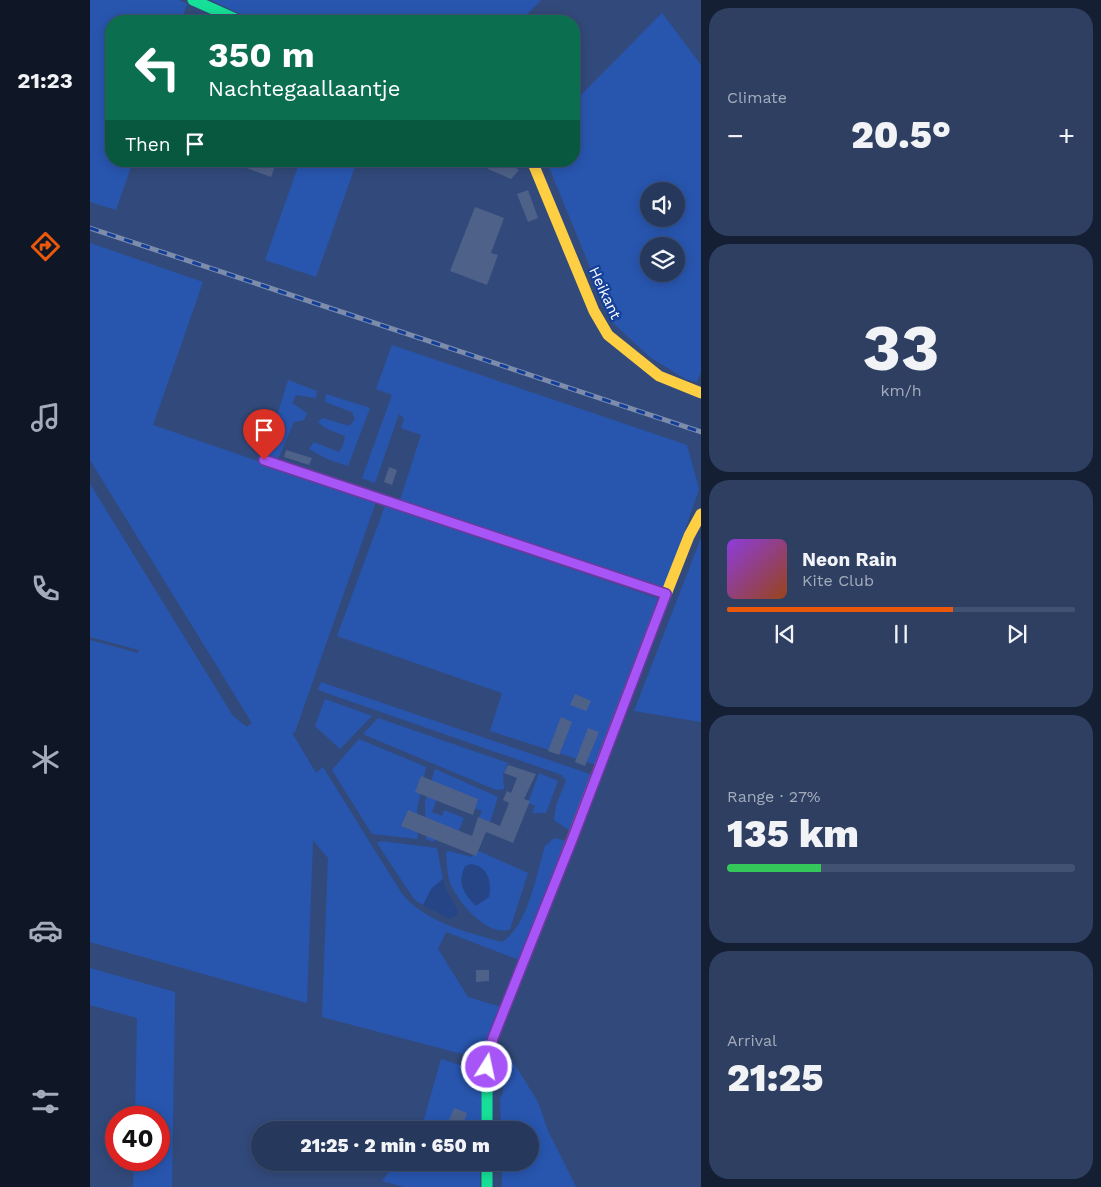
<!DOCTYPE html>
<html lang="en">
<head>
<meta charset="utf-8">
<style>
  body { margin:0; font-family:"Work Sans",sans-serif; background:#2e3f62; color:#f1f3f6; height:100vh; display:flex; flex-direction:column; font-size:19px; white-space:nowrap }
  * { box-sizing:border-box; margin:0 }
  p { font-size:16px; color:#a4acbb }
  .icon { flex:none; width:28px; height:28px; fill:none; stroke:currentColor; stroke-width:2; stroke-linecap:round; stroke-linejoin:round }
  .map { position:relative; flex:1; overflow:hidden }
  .side { display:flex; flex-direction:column; gap:8px; padding:8px; background:#151f33; width:400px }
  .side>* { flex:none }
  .guide { position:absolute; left:15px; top:15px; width:475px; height:152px; border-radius:20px; box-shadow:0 2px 12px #0003,0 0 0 1px #425272; background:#0b6e4f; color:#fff; overflow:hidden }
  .fabs { position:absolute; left:550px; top:182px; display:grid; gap:10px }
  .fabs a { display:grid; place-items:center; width:45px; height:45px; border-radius:50%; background:#26385c; box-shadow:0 2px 12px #0003,0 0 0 1px #425272; font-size:25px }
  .speed { position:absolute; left:15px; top:1106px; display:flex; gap:10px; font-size:25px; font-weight:700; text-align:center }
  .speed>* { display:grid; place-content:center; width:65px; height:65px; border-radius:50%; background:#26385c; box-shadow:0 2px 12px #0003,0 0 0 1px #425272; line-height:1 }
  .speed .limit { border:8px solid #d22; background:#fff; color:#111 }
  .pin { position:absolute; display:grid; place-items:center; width:42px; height:42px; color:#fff; margin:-51px -21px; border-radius:50% 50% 50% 0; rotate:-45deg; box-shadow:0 0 5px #0007 }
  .pin .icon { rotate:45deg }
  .me { position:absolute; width:55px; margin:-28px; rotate:10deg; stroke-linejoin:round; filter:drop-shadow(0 0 4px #0008) }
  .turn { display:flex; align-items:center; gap:18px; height:105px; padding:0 20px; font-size:22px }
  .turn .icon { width:65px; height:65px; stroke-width:2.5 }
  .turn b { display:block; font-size:35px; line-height:42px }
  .then { display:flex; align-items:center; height:48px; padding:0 20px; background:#0003; gap:10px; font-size:19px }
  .big { font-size:38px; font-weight:800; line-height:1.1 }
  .side .card { flex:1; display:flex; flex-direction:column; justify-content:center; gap:8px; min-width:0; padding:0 18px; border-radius:20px; background:#2e3f62 }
  .side .dial { align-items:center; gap:0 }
  .dial b { font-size:65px; line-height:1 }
  .song { display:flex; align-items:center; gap:15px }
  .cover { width:60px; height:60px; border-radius:8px; background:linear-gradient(135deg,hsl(270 70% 55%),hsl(20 70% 35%)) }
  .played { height:5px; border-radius:2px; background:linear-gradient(90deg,#ea580c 65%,#425272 65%) }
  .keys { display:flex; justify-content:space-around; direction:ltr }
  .heat { display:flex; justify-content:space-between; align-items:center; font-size:28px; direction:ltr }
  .charge { height:8px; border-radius:4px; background:linear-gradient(90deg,#34c759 27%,#425272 0) }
  .trip { position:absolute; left:161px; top:1121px; width:288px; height:50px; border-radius:25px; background:#26385c; box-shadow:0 2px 12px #0003,0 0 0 1px #425272; font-weight:800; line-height:50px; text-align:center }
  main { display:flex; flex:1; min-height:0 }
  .tab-bar { display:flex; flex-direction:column; width:90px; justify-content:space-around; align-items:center; background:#0f1625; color:#a4acbb }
  .tab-bar .icon { width:35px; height:35px }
  .tab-bar .on { color:#ea580c }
  .tab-bar b { font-size:22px; color:#f1f3f6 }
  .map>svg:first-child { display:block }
  .green { fill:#2856af; fill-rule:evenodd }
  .water { fill:#254587 }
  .building { fill:#4e6188 }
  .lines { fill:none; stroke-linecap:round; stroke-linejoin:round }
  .fast { stroke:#16e098; stroke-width:11 }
  .slow { stroke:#ffcf43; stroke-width:11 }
  .jam { stroke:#f24e42; stroke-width:11 }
  .rail-casing { stroke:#7d8cab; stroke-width:5 }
  .rail { stroke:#143f99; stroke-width:3; stroke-dasharray:9; stroke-linecap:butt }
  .route-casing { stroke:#6d37a1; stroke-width:12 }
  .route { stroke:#a855f7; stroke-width:9 }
  .labels { text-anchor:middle; stroke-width:4.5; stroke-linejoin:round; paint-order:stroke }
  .street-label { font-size:15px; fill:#fff; stroke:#143f99 }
</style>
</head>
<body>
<main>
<nav class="tab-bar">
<b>21:23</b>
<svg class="icon on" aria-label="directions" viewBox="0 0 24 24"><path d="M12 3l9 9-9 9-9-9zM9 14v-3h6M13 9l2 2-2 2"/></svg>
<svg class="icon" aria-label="music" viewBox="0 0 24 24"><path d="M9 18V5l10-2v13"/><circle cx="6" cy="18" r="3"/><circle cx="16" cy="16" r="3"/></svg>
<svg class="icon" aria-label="phone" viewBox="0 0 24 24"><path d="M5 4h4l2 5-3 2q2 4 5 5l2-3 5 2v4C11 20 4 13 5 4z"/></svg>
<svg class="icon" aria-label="climate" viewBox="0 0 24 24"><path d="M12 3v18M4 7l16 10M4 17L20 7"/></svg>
<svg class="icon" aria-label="car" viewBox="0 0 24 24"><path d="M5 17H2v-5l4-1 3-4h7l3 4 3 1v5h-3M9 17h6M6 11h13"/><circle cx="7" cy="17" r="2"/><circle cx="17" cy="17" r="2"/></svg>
<svg class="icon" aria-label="filters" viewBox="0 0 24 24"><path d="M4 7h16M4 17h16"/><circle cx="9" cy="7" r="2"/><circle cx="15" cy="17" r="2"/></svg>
</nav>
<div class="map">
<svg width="611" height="1187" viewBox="0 0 611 1187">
  <rect width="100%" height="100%" fill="#324a7b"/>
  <g class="green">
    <polygon points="0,0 89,0 97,4 91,21 21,21 21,161 43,161 26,210 0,202"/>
    <polygon points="121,0 451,0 430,21 165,21"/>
    <path d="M572,13l39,52v307l-4,10 -12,-3 -35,-22 -37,-34 -62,-151 -7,-11h30v-59zM559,191h27v28h-27zM559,246h27v28h-27z"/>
    <polygon points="210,161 267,161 226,277 175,260"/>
    <path d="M0,243l113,39 -50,143 223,77 -81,230 -3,1 24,40 7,-6 79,127c25,29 64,38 100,48 26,-16 34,-66 43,-96l9,-8 12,3 -47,119 -73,-28 -8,17 30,48 33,10 -20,52 -159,-42 6,-159 -15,-18 -6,163 -217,-61v-302l48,13 1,-3 -49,-13v-153l143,232 14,11 5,-4 -162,-263z"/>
    <polygon points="302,345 597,445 609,489 575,589 310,500 331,435 311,428 314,418 309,414 285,483 272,478 302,395 286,389"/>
    <polygon points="198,380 227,391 226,398 206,395 202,403 217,413 214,420 204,422 188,459 175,455"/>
    <polygon points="236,394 280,408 258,466 237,459 219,449 224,442 249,452 253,446 255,436 235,428 228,422 233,418 259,426 265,419 262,412 235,402"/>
    <polygon points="295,506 573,600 506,765 400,731 412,693 247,636"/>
    <polygon points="611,538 611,722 544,711"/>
    <polygon points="231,682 503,775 480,831 464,820 466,805 476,781 472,775 228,690"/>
    <polygon points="235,699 282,716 250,749 225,726"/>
    <polygon points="288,718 418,763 413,774 414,789 406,790 275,735 274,733"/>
    <polygon points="269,739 336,767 327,810 328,839 282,834 242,770"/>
    <polygon points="345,769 408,797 400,822 389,818 392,811 349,794 342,812 352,816 354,810 374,818 366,837 352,827 344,842 336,839 335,802"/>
    <polygon points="449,773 468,781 456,813 442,813 445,806 438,803"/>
    <polygon points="291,841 347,848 353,879 342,888 333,905 324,899 287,843"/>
    <path d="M359,851l22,6 8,-6 49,22 -18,56c-22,10 -55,-30 -61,-49 -2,-8 -2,-19 -3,-28z"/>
    <polygon points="0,968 85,992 82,1187 43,1187 44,1160 69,1160 69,1118 45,1117 47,1018 0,1005"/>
    <polygon points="414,1047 448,1102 458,1131 486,1187 412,1187 412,1163 440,1162 440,1130 411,1130 410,1098 413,1093"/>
    <polygon points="351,1059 392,1072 391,1130 331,1130"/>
    <polygon points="306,1163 390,1163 390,1187 314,1187 292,1181"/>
  </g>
  <g class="water">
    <path d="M381,864c17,2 21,18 18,33l-13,9c-13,-13 -19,-23 -11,-40z"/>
    <polygon points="353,879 355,887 368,911 366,916 360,919 333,905 342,888"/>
  </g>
  <g class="building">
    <polygon points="159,161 187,161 181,177 157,168"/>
    <polygon points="402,161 416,161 429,170 421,179 398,169"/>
    <polygon points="438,190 448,218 438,222 427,194"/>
    <polygon points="385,207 414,218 401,253 408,255 397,285 360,271"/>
    <polygon points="196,450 222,458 219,465 194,457"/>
    <polygon points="299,467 307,470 302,485 294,482"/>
    <polygon points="485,694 501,701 496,711 480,705"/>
    <polygon points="471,717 482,722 469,755 458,751"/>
    <polygon points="498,728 509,732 495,766 485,762"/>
    <polygon points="418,765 446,774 434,799 440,801 423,843 396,832 386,856 311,826 318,810 382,836 388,817 410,826 419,803 413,800 417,791 421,793 427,778 414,773"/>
    <polygon points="331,776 388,799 383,815 325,792"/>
    <polygon points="386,970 399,970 399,981 386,982"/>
    <polygon points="364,1108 377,1113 371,1130 332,1130 335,1121 356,1128"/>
  </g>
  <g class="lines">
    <g class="fast">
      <polyline points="103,0 150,21"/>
      <polyline points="174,460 576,594"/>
      <polyline points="397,1130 397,1059 403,1038 464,885"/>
      <polyline points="397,1162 397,1187"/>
    </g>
    <g class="slow">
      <polyline points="442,161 504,311 518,335 569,376 611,393"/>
      <polyline points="562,630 599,536 611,514"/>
    </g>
    <polyline class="jam" points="464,885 562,630"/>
    <g class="rail-casing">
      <polyline id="rail" points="0,228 611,432"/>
    </g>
    <use href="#rail" class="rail"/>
  </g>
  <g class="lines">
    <g class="route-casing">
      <polyline id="route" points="174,460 576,594 482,840 403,1038 397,1067"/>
    </g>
    <use href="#route" class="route"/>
  </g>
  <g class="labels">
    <g class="street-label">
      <text transform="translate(515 293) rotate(65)" y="5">Heikant</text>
    </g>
  </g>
</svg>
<div class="fabs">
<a><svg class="icon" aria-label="sound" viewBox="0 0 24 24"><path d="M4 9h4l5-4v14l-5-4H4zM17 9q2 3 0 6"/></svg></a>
<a><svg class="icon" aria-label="layers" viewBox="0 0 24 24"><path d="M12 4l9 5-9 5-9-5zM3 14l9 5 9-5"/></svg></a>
</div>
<div class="speed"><div class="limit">40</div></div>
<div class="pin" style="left:174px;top:460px;background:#d93025"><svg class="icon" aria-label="arrive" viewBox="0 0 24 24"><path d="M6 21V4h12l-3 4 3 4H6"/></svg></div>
<svg class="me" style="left:397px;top:1067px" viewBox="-20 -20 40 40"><circle r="17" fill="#a855f7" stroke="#fff" stroke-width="3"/><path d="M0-11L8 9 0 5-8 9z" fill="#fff"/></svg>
<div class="trip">21:25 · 2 min · 650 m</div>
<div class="guide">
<div class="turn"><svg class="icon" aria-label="left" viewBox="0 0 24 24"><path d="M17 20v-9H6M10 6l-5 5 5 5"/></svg><div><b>350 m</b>Nachtegaallaantje</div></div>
<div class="then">Then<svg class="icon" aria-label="arrive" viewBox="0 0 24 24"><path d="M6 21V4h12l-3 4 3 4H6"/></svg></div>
</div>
</div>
<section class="side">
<div class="card"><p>Climate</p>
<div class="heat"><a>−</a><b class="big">20.5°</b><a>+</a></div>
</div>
<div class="card dial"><b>33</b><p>km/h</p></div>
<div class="card">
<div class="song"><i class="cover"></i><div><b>Neon Rain</b><p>Kite Club</p></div></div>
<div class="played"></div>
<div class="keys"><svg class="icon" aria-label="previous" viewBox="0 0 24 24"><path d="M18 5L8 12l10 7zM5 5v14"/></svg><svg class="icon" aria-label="pause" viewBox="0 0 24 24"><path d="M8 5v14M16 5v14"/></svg><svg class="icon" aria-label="next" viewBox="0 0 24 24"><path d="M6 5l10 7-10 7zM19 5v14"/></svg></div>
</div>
<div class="card"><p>Range · 27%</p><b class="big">135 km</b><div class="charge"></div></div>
<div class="card"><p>Arrival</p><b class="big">21:25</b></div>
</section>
</main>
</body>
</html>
